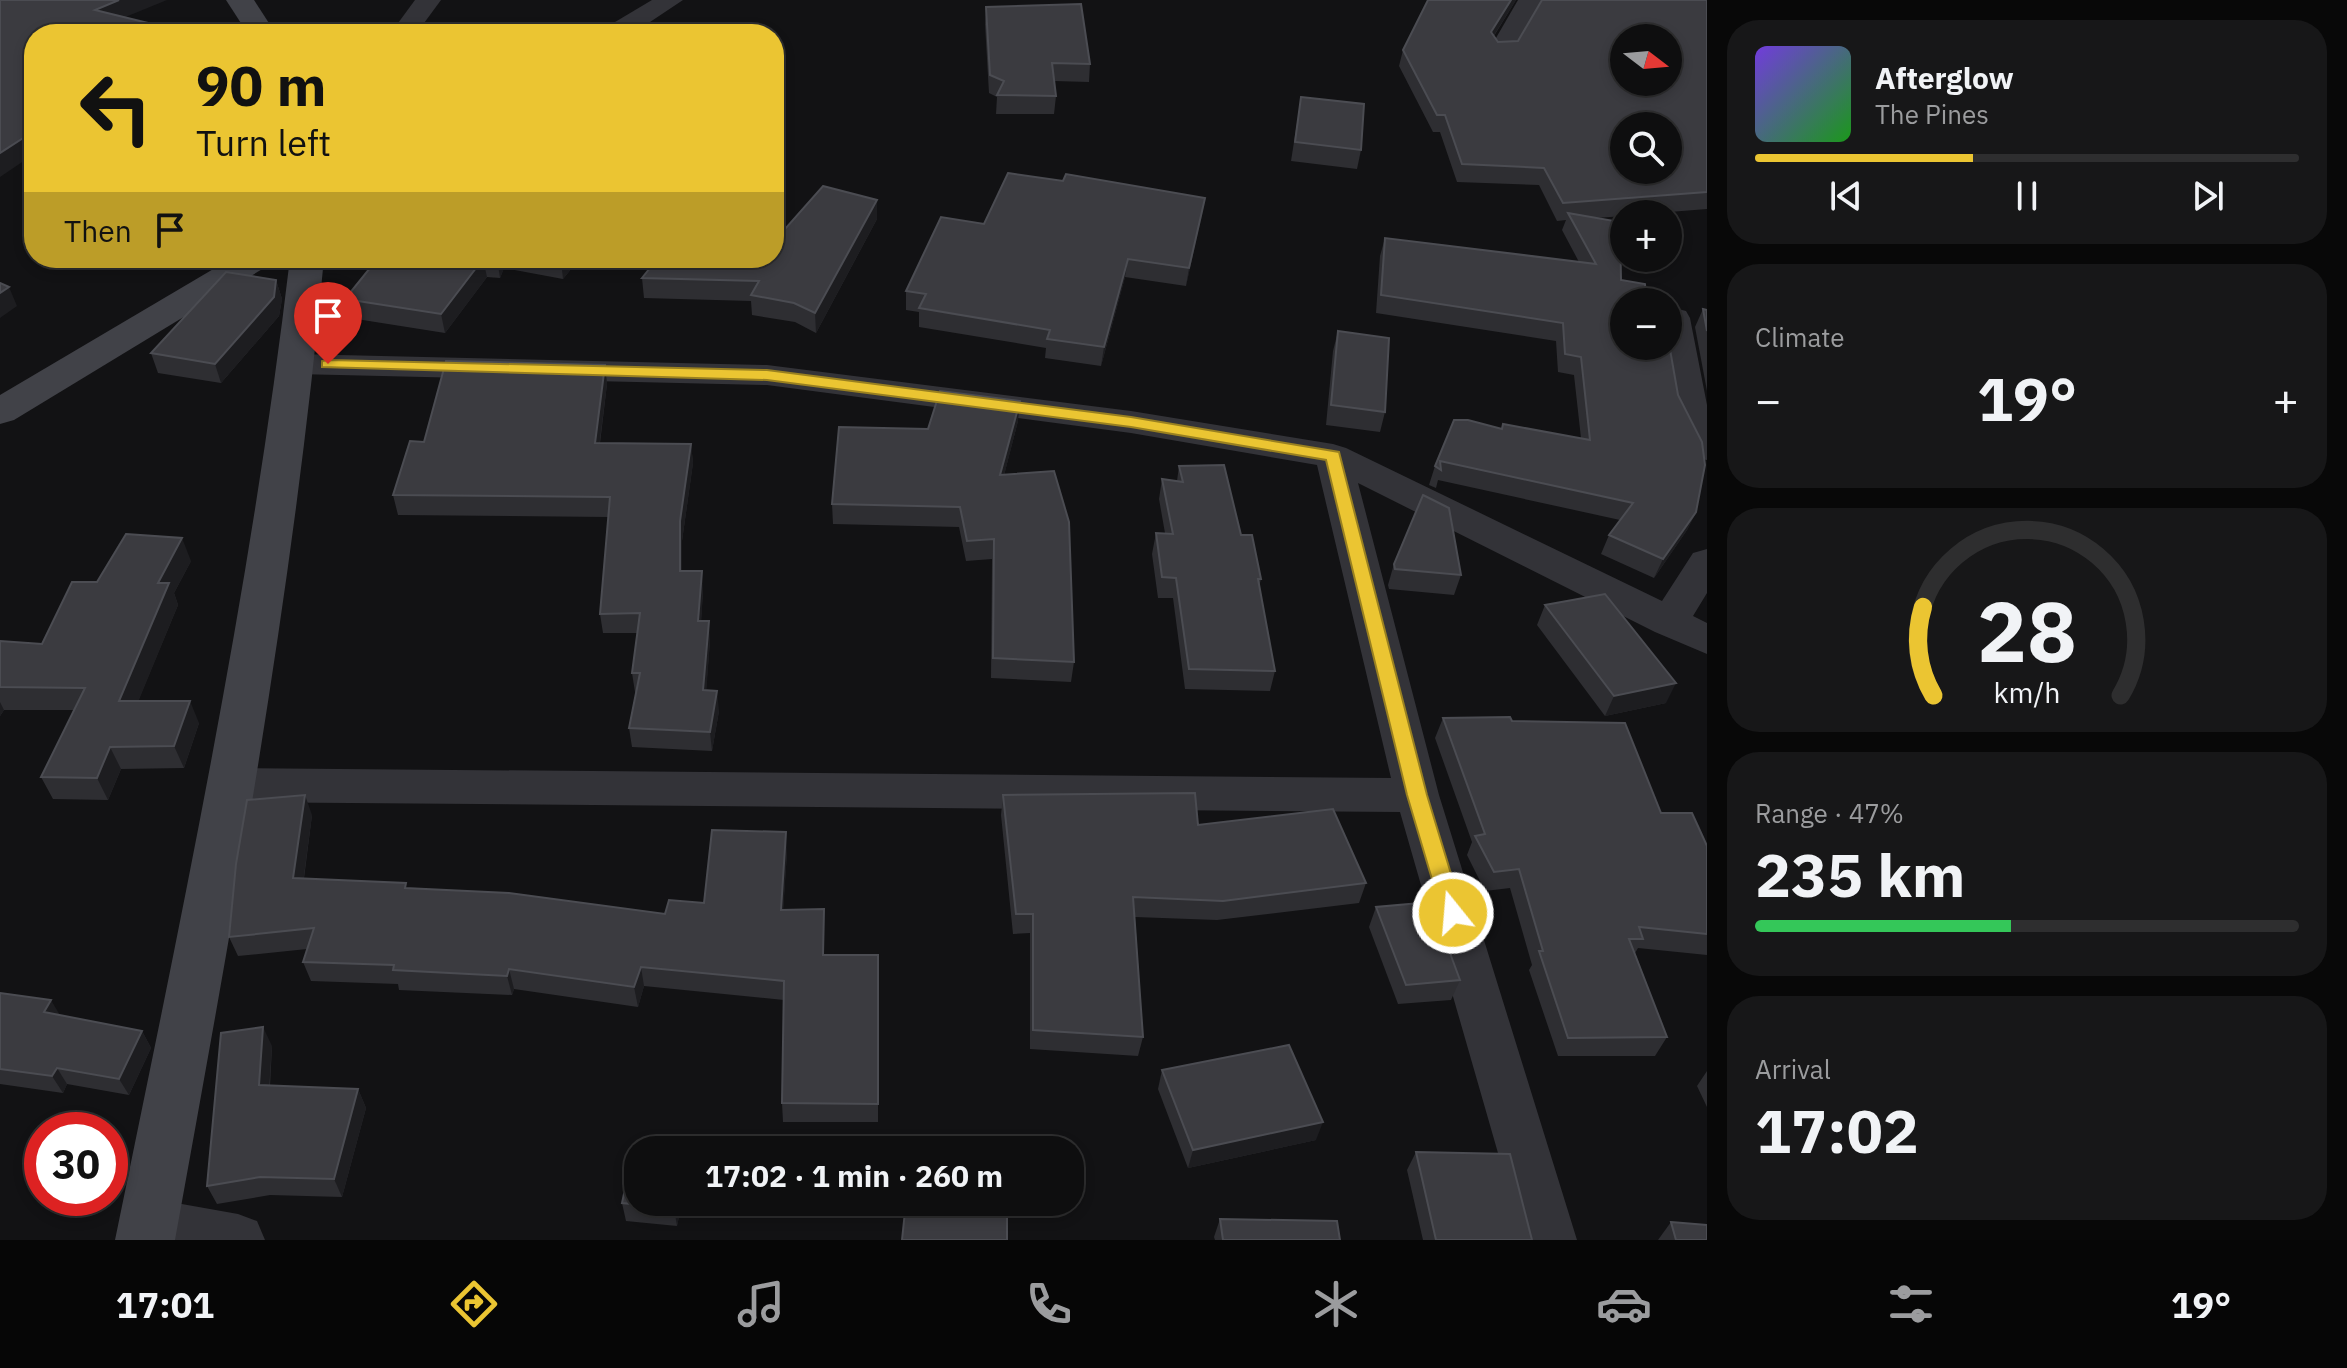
<!DOCTYPE html>
<html lang="en">
<head>
<meta charset="utf-8">
<style>
  body { margin:0; font-family:"IBM Plex Sans",sans-serif; background:#171718; color:#f1f3f6; height:100vh; display:flex; flex-direction:column; font-size:30px; white-space:nowrap }
  * { box-sizing:border-box; margin:0 }
  p { font-size:26px; color:#9b9c9e }
  .icon { flex:none; width:44px; height:44px; fill:none; stroke:currentColor; stroke-width:2; stroke-linecap:round; stroke-linejoin:round }
  .map { position:relative; flex:1; overflow:hidden }
  .sheet { display:flex; flex-direction:column; gap:20px; padding:20px; background:#080808; width:640px }
  .sheet>* { flex:none }
  .hud { position:absolute; left:24px; top:24px; width:760px; height:244px; border-radius:32px; box-shadow:0 4px 12px #0003,0 0 0 2px #2e2e2f; background:#ebc532; color:#111; overflow:hidden }
  .needle { width:52px; rotate:106deg }
  .buttons { position:absolute; left:1610px; top:24px; display:grid; gap:16px }
  .buttons a { display:grid; place-items:center; width:72px; height:72px; border-radius:50%; background:#0e0e0f; box-shadow:0 4px 12px #0003,0 0 0 2px #2e2e2f; font-size:40px }
  .speed { position:absolute; left:24px; top:1112px; display:flex; gap:16px; font-size:40px; font-weight:700; text-align:center }
  .speed>* { display:grid; place-content:center; width:104px; height:104px; border-radius:50%; background:#0e0e0f; box-shadow:0 4px 12px #0003,0 0 0 2px #2e2e2f; line-height:1 }
  .speed .limit { border:12px solid #d22; background:#fff; color:#111 }
  .pin { position:absolute; display:grid; place-items:center; width:68px; height:68px; color:#fff; margin:-82px -34px; border-radius:50% 50% 50% 0; rotate:-45deg; box-shadow:0 0 8px #0007 }
  .pin .icon { rotate:45deg }
  .me { position:absolute; width:88px; margin:-44px; rotate:343deg; stroke-linejoin:round; filter:drop-shadow(0 0 6px #0008) }
  .turn { display:flex; align-items:center; gap:28px; height:168px; padding:0 40px; font-size:36px }
  .turn .icon { width:104px; height:104px; stroke-width:2.5 }
  .turn b { display:block; font-size:56px; line-height:68px }
  .then { display:flex; align-items:center; height:76px; padding:0 40px; background:#0003; gap:16px; font-size:30px }
  .big { font-size:60px; font-weight:700; line-height:1.1 }
  .sheet .tile { flex:1; display:flex; flex-direction:column; justify-content:center; gap:12px; min-width:0; padding:0 28px; border-radius:32px; background:#171718 }
  .sheet .dial { align-items:center; gap:0 }
  .dial svg { height:208px; overflow:visible; fill:none; stroke:#2e2e2f; stroke-width:7; stroke-linecap:round; text-anchor:middle }
  .dial text { fill:#f1f3f6; stroke:none }
  .song { display:flex; align-items:center; gap:24px }
  .cover { width:96px; height:96px; border-radius:12px; background:linear-gradient(135deg,hsl(260 70% 55%),hsl(120 70% 35%)) }
  .played { height:8px; border-radius:4px; background:linear-gradient(90deg,#ebc532 40%,#2e2e2f 40%) }
  .keys { display:flex; justify-content:space-around; direction:ltr }
  .heat { display:flex; justify-content:space-between; align-items:center; font-size:44px; direction:ltr }
  .charge { height:12px; border-radius:6px; background:linear-gradient(90deg,#34c759 47%,#2e2e2f 0) }
  .trip { position:absolute; left:624px; top:1136px; width:460px; height:80px; border-radius:32px; background:#0e0e0f; box-shadow:0 4px 12px #0003,0 0 0 2px #2e2e2f; font-weight:700; line-height:80px; text-align:center }
  .tabs { display:flex; height:128px; justify-content:space-around; align-items:center; background:#060606; color:#9b9c9e }
  .tabs .icon { width:56px; height:56px }
  .tabs .selected { color:#ebc532 }
  .tabs b { font-size:36px; color:#f1f3f6 }
  main { display:flex; flex:1; min-height:0 }
  .map>svg:first-child { display:block }
  .lines { fill:none; stroke-linecap:round; stroke-linejoin:round }
  .street { fill:#333338; fill-rule:evenodd }
  .secondary { fill:#414248; fill-rule:evenodd }
  .wall { fill:#2e2e32 }
  .shaded-wall { fill:#1d1d20 }
  .building { fill:#3b3b40; stroke:#4b4c52; stroke-width:2; fill-rule:evenodd }
  .route { fill:#ebc532; stroke:#998020; stroke-width:2 }
</style>
</head>
<body>
<main>
<div class="map">
<svg width="1707" height="1240" viewBox="0 0 1707 1240">
  <rect width="100%" height="100%" fill="#121214"/>
  <g class="lines">
    <g class="street">
      <polygon points="415,0 441,0 416,34 390,34"/>
      <polygon points="652,0 683,0 632,34 601,34 605,28"/>
      <polygon points="1518,0 1544,0 1511,56 1493,56 1489,50"/>
      <polygon points="1674,308 1686,311 1690,318 1707,405 1707,460 1694,457 1673,413 1662,346 1668,346 1668,310"/>
      <polygon points="296,354 767,365 1131,411 1333,444 1346,448 1662,601 1693,553 1707,549 1707,593 1693,616 1707,623 1707,654 1655,632 1358,483 1439,795 1577,1240 1523,1240 1400,812 233,802 217,797 211,785 217,773 233,768 1391,778 1317,465 1131,433 767,385 296,374 284,371 279,364 284,357"/>
      <polygon points="148,1198 238,1214 257,1221 265,1240 128,1240 121,1224 129,1206"/>
    </g>
    <g class="secondary">
      <polygon points="226,0 254,0 276,34 248,34"/>
      <polygon points="232,258 274,258 269,265 14,420 0,424 0,395"/>
      <path d="M290,258h34c-30,330 -90,656 -149,982h-60c67,-326 136,-651 175,-982z"/>
    </g>
  </g>
  <g class="wall">
    <polygon points="1428,0 1516,0 1494,36 1498,42 1518,41 1707,0 1707,209 1644,214 1624,214 1624,216 1596,218 1621,280 1624,302 1696,512 1687,530 1654,578 1601,554 1609,535 1620,520 1438,480 1436,488 1429,485 1435,466 1454,420 1501,429 1503,424 1581,438 1574,375 1558,372 1556,341 1376,313 1380,256 1385,238 1579,262 1562,230 1566,220 1557,221 1539,185 1457,182 1440,132 1433,132 1399,66 1403,50"/>
    <polygon points="986,7 1090,64 1089,82 1054,81 1056,96 1054,114 996,114 997,97 989,93 985,24"/>
    <polygon points="1301,97 1361,150 1357,169 1291,161"/>
    <polygon points="1063,181 1205,198 1186,286 1125,277 1101,366 1045,358 1046,348 919,327 919,312 906,310 906,291 984,224"/>
    <polygon points="877,219 816,333 795,322 752,315 751,301 644,298 642,278 786,228"/>
    <polygon points="378,258 580,258 563,279 504,268 500,278 487,277 445,333 350,318 345,299"/>
    <polygon points="276,280 282,299 279,316 221,383 158,373 151,353"/>
    <polygon points="1703,309 1707,310 1707,391 1695,327"/>
    <polygon points="1338,331 1385,412 1380,432 1326,425 1333,351"/>
    <polygon points="605,365 607,384 600,443 691,444 693,463 682,541 682,571 703,591 701,621 710,641 706,690 719,711 712,751 632,747 629,728 636,692 635,692 632,673 638,633 603,633 600,614 608,517 398,515 393,495 424,442"/>
    <polygon points="1018,421 1004,475 1074,662 1071,682 991,678 992,559 966,561 959,527 833,524 832,504 928,429"/>
    <polygon points="1179,466 1241,535 1261,579 1259,587 1275,671 1270,691 1185,689 1173,598 1158,598 1152,554 1156,533 1165,533 1159,499 1162,479 1177,481"/>
    <polygon points="191,561 174,593 178,605 138,701 199,723 184,768 121,769 108,800 53,799 41,777 74,710 4,710 0,716 0,641 42,644"/>
    <polygon points="1394,564 1461,575 1454,595 1389,589 1388,585"/>
    <polygon points="1545,605 1666,703 1605,716 1537,625"/>
    <polygon points="1443,718 1512,721 1661,813 1707,846 1707,955 1638,948 1635,953 1667,1037 1655,1056 1558,1056 1529,970 1532,965 1510,888 1485,891 1467,855 1472,842 1435,738"/>
    <polygon points="1003,795 1198,825 1366,883 1359,903 1217,920 1135,917 1143,1037 1138,1056 1030,1049 1030,933 1013,934 1001,815"/>
    <polygon points="312,815 304,878 665,914 704,903 787,852 783,910 824,929 824,955 878,955 878,1122 783,1122 782,1103 784,1000 644,986 638,1007 514,989 512,995 399,990 398,984 311,981 303,962 307,949 238,956 229,937"/>
    <polygon points="1376,907 1460,980 1451,1000 1398,1004 1369,927"/>
    <polygon points="0,993 60,1015 142,1031 151,1048 129,1095 67,1084 63,1093 0,1084"/>
    <polygon points="272,1046 270,1086 358,1089 366,1108 342,1197 270,1195 217,1204 207,1186"/>
    <polygon points="1162,1070 1316,1140 1188,1168 1158,1089"/>
    <polygon points="1707,1071 1707,1107 1697,1086"/>
    <polygon points="1416,1152 1532,1240 1423,1240 1407,1170"/>
    <polygon points="638,1202 682,1202 677,1226 626,1221 622,1203"/>
    <polygon points="1220,1219 1340,1240 1215,1240 1214,1237"/>
    <polygon points="1671,1222 1707,1240 1658,1240"/>
  </g>
  <g class="shaded-wall">
    <polygon points="119,0 167,0 101,27 95,10"/>
    <polygon points="1511,0 1516,0 1486,48 1491,32"/>
    <polygon points="34,131 34,154 0,177 0,153"/>
    <polygon points="1205,198 1202,215 1186,286 1189,268"/>
    <polygon points="877,200 877,219 816,333 815,313"/>
    <polygon points="497,258 502,258 504,268 500,278"/>
    <polygon points="563,258 580,258 563,279 561,261"/>
    <polygon points="483,259 487,277 445,333 441,314"/>
    <polygon points="1128,259 1125,277 1101,366 1104,347"/>
    <polygon points="276,280 282,299 279,316 221,383 215,364"/>
    <polygon points="9,287 17,306 0,318 0,293"/>
    <polygon points="605,365 607,384 597,463 595,443"/>
    <polygon points="1020,401 1018,421 999,495 1000,475"/>
    <polygon points="691,444 693,463 682,541 682,591 680,571 680,521"/>
    <polygon points="1696,512 1687,530 1654,578 1663,559"/>
    <polygon points="182,538 191,561 174,593 178,605 129,724 119,701 158,583"/>
    <polygon points="702,571 703,591 700,641 698,621"/>
    <polygon points="709,621 710,641 705,710 703,690"/>
    <polygon points="1676,683 1666,703 1605,716 1614,696"/>
    <polygon points="717,691 719,711 712,751 710,732"/>
    <polygon points="190,701 199,723 184,768 174,746"/>
    <polygon points="0,702 4,710 0,716"/>
    <polygon points="110,747 121,769 108,800 97,778"/>
    <polygon points="305,795 312,815 301,898 293,878"/>
    <polygon points="786,832 787,852 782,930 781,910"/>
    <polygon points="641,967 644,986 638,1007 634,987"/>
    <polygon points="509,969 514,989 512,995 507,976"/>
    <polygon points="51,1000 61,1017 44,1012"/>
    <polygon points="263,1027 272,1046 268,1104 259,1085"/>
    <polygon points="142,1031 151,1048 129,1095 119,1079"/>
    <polygon points="57,1068 67,1084 63,1093 52,1076"/>
    <polygon points="358,1089 366,1108 342,1197 334,1179"/>
    <polygon points="1323,1122 1316,1140 1188,1168 1193,1150"/>
    <polygon points="676,1202 682,1202 677,1226 674,1208"/>
  </g>
  <g class="building">
    <polygon points="0,0 119,0 95,10 193,34 34,34 34,131 0,153"/>
    <path d="M1428,0h83l-20,32 7,10 20,-1 24,-41h165v192l-144,11 -19,-35 -82,-4 -17,-49h-8l-34,-65zM1624,38h44v44h-44zM1624,126h44v44h-44z"/>
    <polygon points="1081,4 1090,64 1052,63 1056,96 997,95 1004,81 990,75 986,7"/>
    <polygon points="1301,97 1364,104 1361,150 1295,142"/>
    <polygon points="1008,173 1063,181 1066,174 1205,198 1189,268 1128,259 1104,347 1047,339 1050,330 919,308 926,294 906,291 941,217 984,224"/>
    <polygon points="823,186 877,200 815,313 794,303 751,295 759,281 642,278 658,258 774,258 774,226 786,228"/>
    <polygon points="1568,213 1620,222 1621,280 1645,284 1646,297 1672,303 1672,325 1668,328 1668,302 1624,302 1624,346 1668,346 1668,338 1678,395 1702,442 1705,465 1696,512 1663,559 1609,535 1633,503 1440,461 1441,470 1435,466 1454,420 1468,420 1502,429 1503,424 1590,440 1581,357 1565,354 1563,323 1381,295 1385,238 1596,264"/>
    <polygon points="378,258 497,258 497,259 483,259 441,314 345,299"/>
    <polygon points="546,258 563,258 561,261"/>
    <polygon points="226,272 276,280 274,297 215,364 151,353"/>
    <polygon points="0,283 9,287 0,293"/>
    <polygon points="1703,309 1707,310 1707,331"/>
    <polygon points="1338,331 1389,338 1385,412 1331,405"/>
    <polygon points="446,361 605,365 595,443 691,444 680,521 680,571 702,571 698,621 709,621 703,690 717,691 710,732 629,728 640,673 632,673 640,613 600,614 610,497 393,495 410,441 424,442"/>
    <polygon points="940,391 1020,401 1000,475 1054,471 1069,522 1074,662 993,658 994,539 967,541 960,507 832,504 839,427 928,429"/>
    <polygon points="1224,465 1241,535 1252,535 1261,579 1258,579 1275,671 1189,669 1176,578 1162,577 1156,533 1173,534 1162,479 1183,482 1179,466"/>
    <polygon points="1423,495 1449,508 1461,575 1395,569 1394,564"/>
    <polygon points="126,534 182,538 158,583 169,583 119,701 190,701 174,746 110,747 97,778 41,777 85,688 0,687 0,641 42,644 72,582 97,582"/>
    <polygon points="1605,594 1676,683 1614,696 1545,605"/>
    <polygon points="1510,717 1512,721 1625,723 1661,813 1692,813 1707,846 1707,934 1639,927 1643,939 1629,939 1667,1037 1568,1038 1539,951 1543,951 1519,869 1494,872 1475,836 1485,834 1443,718"/>
    <polygon points="1195,793 1198,825 1333,809 1366,883 1223,901 1133,897 1143,1037 1033,1030 1033,914 1016,914 1003,795"/>
    <polygon points="305,795 293,878 406,883 405,888 509,893 665,914 669,900 704,903 712,830 786,832 781,910 824,909 823,955 878,955 878,1104 782,1103 784,981 641,967 634,987 509,969 507,976 393,970 394,965 303,962 314,928 229,937 236,864 247,800"/>
    <polygon points="1431,902 1460,980 1406,985 1376,907"/>
    <polygon points="0,993 51,1000 44,1012 142,1031 119,1079 57,1068 52,1076 0,1069"/>
    <polygon points="263,1027 259,1085 358,1089 334,1179 260,1177 207,1186 221,1033"/>
    <polygon points="1289,1045 1323,1122 1193,1150 1162,1070"/>
    <polygon points="1416,1152 1510,1154 1532,1240 1436,1240"/>
    <polygon points="632,1157 638,1158 638,1202 676,1202 674,1208 622,1203"/>
    <polygon points="906,1202 954,1202 955,1216 1007,1217 1007,1240 902,1240"/>
    <polygon points="1220,1219 1337,1221 1340,1240 1223,1240"/>
    <polygon points="1671,1222 1707,1225 1707,1240 1676,1240"/>
  </g>
  <polygon class="route" points="328,360 767,370 1131,417 1339,452 1427,795 1463,913 1460,920 1453,922 1445,920 1442,913 1407,795 1326,460 1131,427 767,380 322,367 322,361"/>
</svg>
<div class="buttons">
<a><svg class="needle" viewBox="-14 -14 28 28"><path d="M0-13l5 13h-10z" fill="#e53935"/><path d="M0 13l5-13h-10z" fill="#9b9c9e"/></svg></a>
<a><svg class="icon" aria-label="search" viewBox="0 0 24 24"><circle cx="10" cy="10" r="6"/><path d="M15 15l6 6"/></svg></a>
<a>+</a>
<a>−</a>
</div>
<div class="speed"><div class="limit">30</div></div>
<div class="pin" style="left:328px;top:364px;background:#d93025"><svg class="icon" aria-label="arrive" viewBox="0 0 24 24"><path d="M6 21V4h12l-3 4 3 4H6"/></svg></div>
<svg class="me" style="left:1453px;top:913px" viewBox="-20 -20 40 40"><circle r="17" fill="#ebc532" stroke="#fff" stroke-width="3"/><path d="M0-11L8 9 0 5-8 9z" fill="#fff"/></svg>
<div class="trip">17:02 · 1 min · 260 m</div>
<div class="hud">
<div class="turn"><svg class="icon" aria-label="left" viewBox="0 0 24 24"><path d="M17 20v-9H6M10 6l-5 5 5 5"/></svg><div><b>90 m</b>Turn left</div></div>
<div class="then">Then<svg class="icon" aria-label="arrive" viewBox="0 0 24 24"><path d="M6 21V4h12l-3 4 3 4H6"/></svg></div>
</div>
</div>
<section class="sheet">
<div class="tile">
<div class="song"><i class="cover"></i><div><b>Afterglow</b><p>The Pines</p></div></div>
<div class="played"></div>
<div class="keys"><svg class="icon" aria-label="previous" viewBox="0 0 24 24"><path d="M18 5L8 12l10 7zM5 5v14"/></svg><svg class="icon" aria-label="pause" viewBox="0 0 24 24"><path d="M8 5v14M16 5v14"/></svg><svg class="icon" aria-label="next" viewBox="0 0 24 24"><path d="M6 5l10 7-10 7zM19 5v14"/></svg></div>
</div>
<div class="tile"><p>Climate</p>
<div class="heat"><a>−</a><b class="big">19°</b><a>+</a></div>
</div>
<div class="tile dial"><svg viewBox="0 0 100 80">
<path d="M14 69A42 42 0 1 1 86 69"/>
<path d="M14 69A42 42 0 0 1 10 35" stroke="#ebc532"/>
<text x="50" y="56" font-size="32" font-weight="700">28</text>
<text x="50" y="72" font-size="11">km/h</text>
</svg></div>
<div class="tile"><p>Range · 47%</p><b class="big">235 km</b><div class="charge"></div></div>
<div class="tile"><p>Arrival</p><b class="big">17:02</b></div>
</section>
</main>
<nav class="tabs">
<b>17:01</b>
<svg class="icon selected" aria-label="directions" viewBox="0 0 24 24"><path d="M12 3l9 9-9 9-9-9zM9 14v-3h6M13 9l2 2-2 2"/></svg>
<svg class="icon" aria-label="music" viewBox="0 0 24 24"><path d="M9 18V5l10-2v13"/><circle cx="6" cy="18" r="3"/><circle cx="16" cy="16" r="3"/></svg>
<svg class="icon" aria-label="phone" viewBox="0 0 24 24"><path d="M5 4h4l2 5-3 2q2 4 5 5l2-3 5 2v4C11 20 4 13 5 4z"/></svg>
<svg class="icon" aria-label="climate" viewBox="0 0 24 24"><path d="M12 3v18M4 7l16 10M4 17L20 7"/></svg>
<svg class="icon" aria-label="car" viewBox="0 0 24 24"><path d="M5 17H2v-5l4-1 3-4h7l3 4 3 1v5h-3M9 17h6M6 11h13"/><circle cx="7" cy="17" r="2"/><circle cx="17" cy="17" r="2"/></svg>
<svg class="icon" aria-label="filters" viewBox="0 0 24 24"><path d="M4 7h16M4 17h16"/><circle cx="9" cy="7" r="2"/><circle cx="15" cy="17" r="2"/></svg>
<b>19°</b>
</nav>
</body>
</html>
